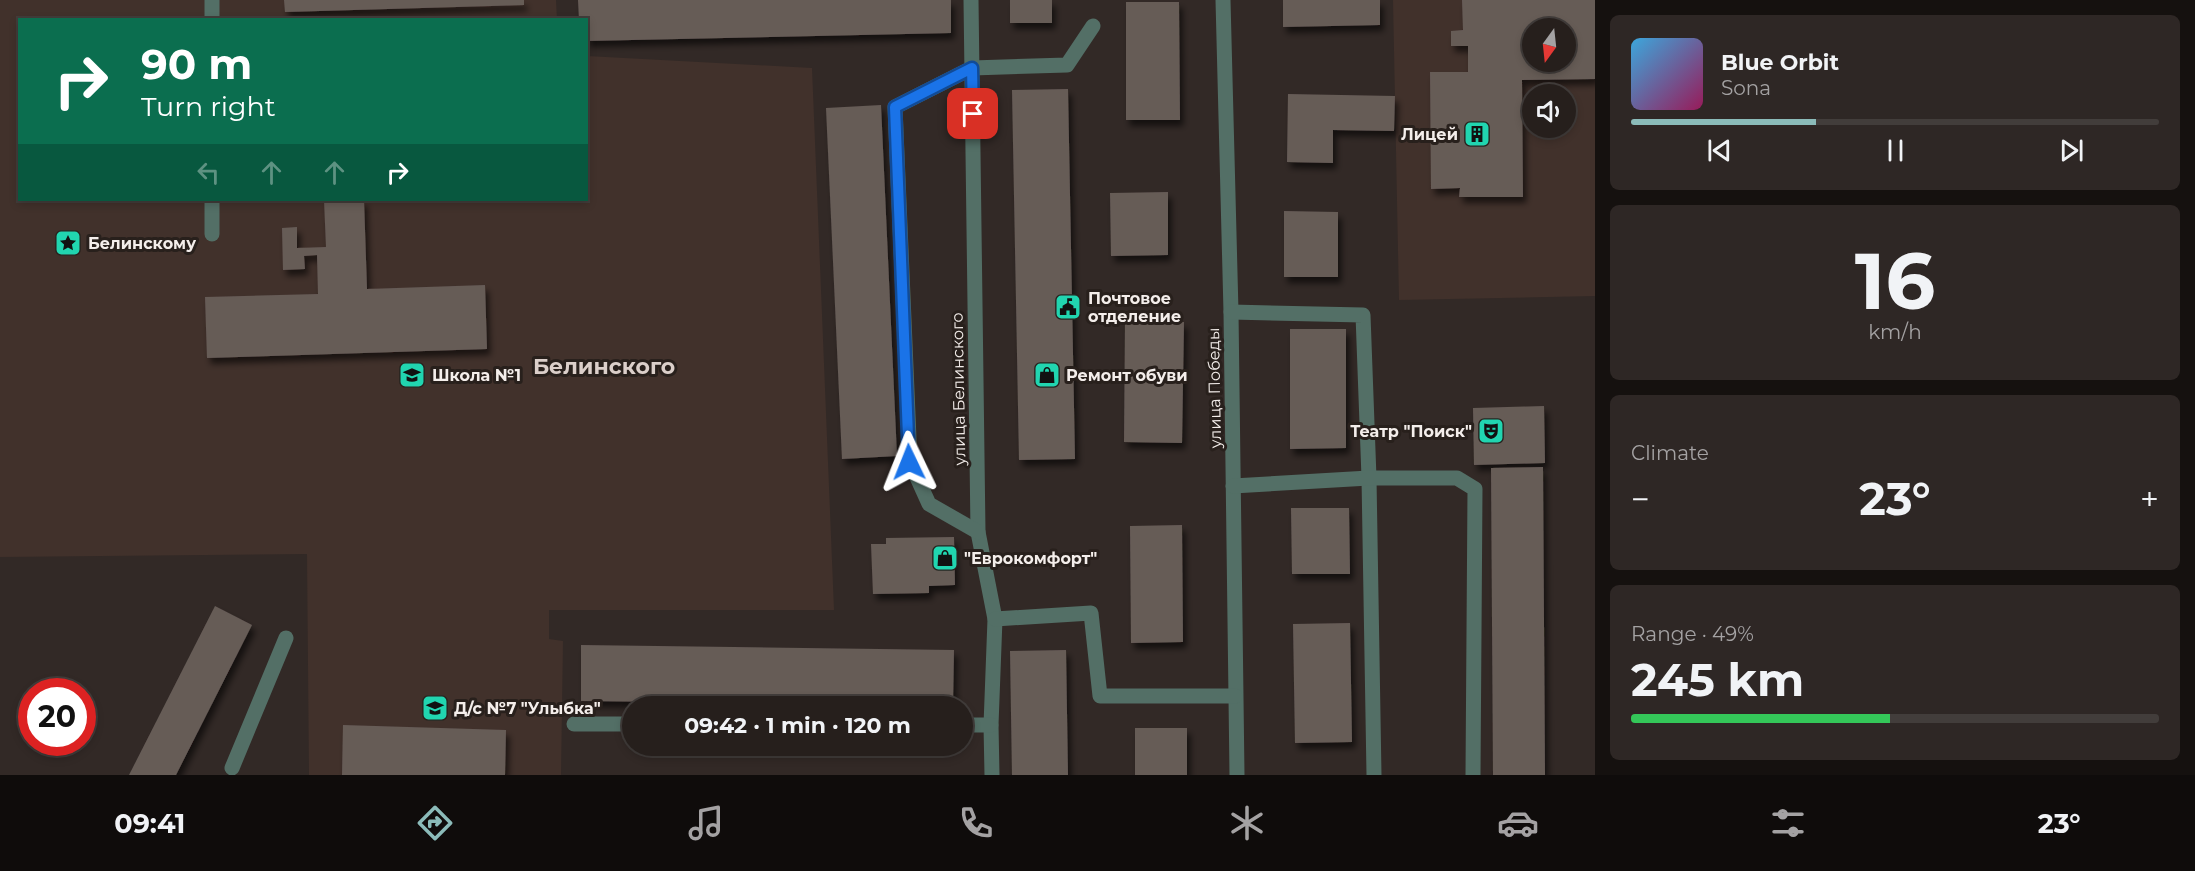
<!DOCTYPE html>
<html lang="en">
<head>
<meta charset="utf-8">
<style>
  body { margin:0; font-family:Montserrat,sans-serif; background:#2e2725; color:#f1f3f6; height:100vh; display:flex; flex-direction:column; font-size:22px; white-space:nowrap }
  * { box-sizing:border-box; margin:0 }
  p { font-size:20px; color:#a4a2a3 }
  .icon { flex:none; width:33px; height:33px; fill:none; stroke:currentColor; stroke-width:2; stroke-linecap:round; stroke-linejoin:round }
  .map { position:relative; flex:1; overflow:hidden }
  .panel { display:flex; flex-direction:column; gap:15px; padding:15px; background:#15110f; width:600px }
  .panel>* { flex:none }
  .hud { position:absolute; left:18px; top:18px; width:570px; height:183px; border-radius:0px; box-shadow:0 3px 9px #0003,0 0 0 2px #423d3b; background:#0b6e4f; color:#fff; overflow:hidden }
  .needle { width:39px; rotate:195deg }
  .controls { position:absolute; left:1522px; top:18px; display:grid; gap:12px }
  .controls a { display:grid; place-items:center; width:54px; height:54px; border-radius:50%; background:#261f1c; box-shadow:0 3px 9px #0003,0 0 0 2px #423d3b; font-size:30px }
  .speed { position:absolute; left:18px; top:678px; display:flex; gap:12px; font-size:30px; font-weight:700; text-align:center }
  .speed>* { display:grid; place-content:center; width:78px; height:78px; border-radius:50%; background:#261f1c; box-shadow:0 3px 9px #0003,0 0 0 2px #423d3b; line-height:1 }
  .speed .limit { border:9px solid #d22; background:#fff; color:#111 }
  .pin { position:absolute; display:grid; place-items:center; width:51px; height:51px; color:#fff; margin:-26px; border-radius:12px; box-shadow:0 3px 9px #0006 }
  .me { position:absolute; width:66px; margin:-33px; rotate:358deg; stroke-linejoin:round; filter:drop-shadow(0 0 4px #0008) }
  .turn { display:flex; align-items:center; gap:21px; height:126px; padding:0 24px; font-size:27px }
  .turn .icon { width:78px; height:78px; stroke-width:2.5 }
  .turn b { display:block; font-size:42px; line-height:51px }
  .lanes { display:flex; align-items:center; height:57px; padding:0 24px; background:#0003; justify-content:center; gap:30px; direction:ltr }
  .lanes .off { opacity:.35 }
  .big { font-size:45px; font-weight:700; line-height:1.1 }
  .panel .card { flex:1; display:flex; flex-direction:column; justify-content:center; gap:9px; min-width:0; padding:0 21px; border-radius:9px; background:#2e2725 }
  .panel .dial { align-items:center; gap:0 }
  .dial b { font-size:78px; line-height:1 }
  .song { display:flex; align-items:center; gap:18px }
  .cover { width:72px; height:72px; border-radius:9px; background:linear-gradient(135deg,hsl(200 70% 55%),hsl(330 70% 35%)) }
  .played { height:6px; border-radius:3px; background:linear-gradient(90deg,#8bbbb9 35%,#423d3b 35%) }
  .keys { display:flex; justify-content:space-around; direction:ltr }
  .heat { display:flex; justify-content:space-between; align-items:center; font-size:33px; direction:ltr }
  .charge { height:9px; border-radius:4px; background:linear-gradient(90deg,#34c759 49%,#423d3b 0) }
  .trip { position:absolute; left:622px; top:696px; width:351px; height:60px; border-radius:30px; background:#261f1c; box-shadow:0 3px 9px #0003,0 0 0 2px #423d3b; font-weight:700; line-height:60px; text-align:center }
  .tabs { display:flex; height:96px; justify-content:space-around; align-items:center; background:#0f0c0b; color:#a4a2a3 }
  .tabs .icon { width:42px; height:42px }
  .tabs .active { color:#8bbbb9 }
  .tabs b { font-size:27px; color:#f1f3f6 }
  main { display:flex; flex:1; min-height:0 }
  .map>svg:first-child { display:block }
  .built { fill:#41312b; fill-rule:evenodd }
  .building { fill:#665b57; fill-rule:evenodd; filter:url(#shadow) }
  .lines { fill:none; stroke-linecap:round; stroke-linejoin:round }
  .minor { stroke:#536f66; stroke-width:15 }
  .route-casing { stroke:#114b97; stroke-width:15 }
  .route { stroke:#1a73e8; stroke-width:10 }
  .labels { text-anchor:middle; stroke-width:6; stroke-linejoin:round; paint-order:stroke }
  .poi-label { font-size:16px; font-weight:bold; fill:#f4eeeb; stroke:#28201c; text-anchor:start }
  .street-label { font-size:16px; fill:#f4eeeb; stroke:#28201c }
  .district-label { font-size:22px; font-weight:bold; fill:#dbcfca; stroke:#28201c }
</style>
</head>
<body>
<main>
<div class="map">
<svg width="1595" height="775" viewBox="0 0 1595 775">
  <defs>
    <filter id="shadow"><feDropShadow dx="3.5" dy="6" stdDeviation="3" flood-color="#0009"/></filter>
  </defs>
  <rect width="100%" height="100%" fill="#322926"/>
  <g class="built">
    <polygon points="0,0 556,0 557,20 20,20 20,200 586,200 587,56 812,68 834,610 549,610 549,639 563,641 561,775 309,775 307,554 0,557"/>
    <path d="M1393,0h202v296l-196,4zM1533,28h33v34h-33zM1533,94h33v34h-33z"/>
  </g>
  <g class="building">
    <polygon points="284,0 524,0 524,5 285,12"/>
    <polygon points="578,0 951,0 951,33 586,41 586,20 579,20"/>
    <rect x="1010" y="0" width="42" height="23"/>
    <polygon points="1283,0 1380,0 1380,25 1283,27"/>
    <path d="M1462,0h133v79l-73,1 1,117h-64l1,-9 -29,1 -1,-117h38v-26h-17v-15l12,-1zM1533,28h33v34h-33z"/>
    <polygon points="1126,2 1179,2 1180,120 1126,120"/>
    <polygon points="1068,89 1075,459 1019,460 1012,90"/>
    <polygon points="1288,94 1395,96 1394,131 1333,130 1333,163 1287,162"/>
    <polygon points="881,105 897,456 842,459 826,108"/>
    <polygon points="1168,192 1168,255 1111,256 1110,193"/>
    <polygon points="324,200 364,200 367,289 485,285 487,349 207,358 205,297 318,294 317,255 304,256 305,269 283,270 282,228 297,227 297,248 326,247"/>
    <polygon points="1284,211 1338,212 1338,277 1284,277"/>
    <polygon points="1125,321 1184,322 1182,443 1124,442"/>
    <polygon points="1290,329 1346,329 1346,448 1290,449"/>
    <polygon points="1544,406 1545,463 1474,465 1473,408"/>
    <polygon points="1543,467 1545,775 1493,775 1491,468"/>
    <polygon points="1291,508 1349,508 1350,574 1292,574"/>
    <polygon points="1182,525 1183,642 1131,643 1130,526"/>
    <polygon points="954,537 955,585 929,586 929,593 873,594 871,544 886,544 886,538"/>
    <polygon points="215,606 252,625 176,775 129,775"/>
    <polygon points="1350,623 1352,742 1295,743 1293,624"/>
    <polygon points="581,645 954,650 953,705 581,701"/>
    <polygon points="1066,650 1068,775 1012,775 1010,651"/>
    <polygon points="343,725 506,730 505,775 342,775"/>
    <rect x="1135" y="728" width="52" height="47"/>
  </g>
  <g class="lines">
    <g class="minor">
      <polyline points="212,0 212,20"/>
      <polyline points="971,0 978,532 995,619 991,725 992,775"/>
      <polyline points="1223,0 1231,312 1237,775"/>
      <polyline points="212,200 212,234"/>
      <polyline points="1231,312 1363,315 1369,478 1374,775"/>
      <polyline points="1233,486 1369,478 1457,478 1475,489 1473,775"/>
      <polyline points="978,532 929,504 910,462 895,107 972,68 1067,65 1093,26"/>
      <polyline points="995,619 1091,613 1100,696 1235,696"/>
      <polyline points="574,724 633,724"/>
      <polyline points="963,725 991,725"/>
      <polyline points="232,768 286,638"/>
    </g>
  </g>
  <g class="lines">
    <g class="route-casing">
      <polyline id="route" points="909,462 895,107 972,68 973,114"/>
    </g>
    <use href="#route" class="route"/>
  </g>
  <defs>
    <g id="building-square" transform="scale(1.35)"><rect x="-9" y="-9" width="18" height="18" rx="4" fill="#21d5b0" stroke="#28201c"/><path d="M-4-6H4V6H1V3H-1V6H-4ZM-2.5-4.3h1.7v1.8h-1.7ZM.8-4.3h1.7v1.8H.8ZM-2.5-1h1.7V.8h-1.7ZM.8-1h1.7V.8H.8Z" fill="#111"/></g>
    <g id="sight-square" transform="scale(1.35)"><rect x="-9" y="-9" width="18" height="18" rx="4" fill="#21d5b0" stroke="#28201c"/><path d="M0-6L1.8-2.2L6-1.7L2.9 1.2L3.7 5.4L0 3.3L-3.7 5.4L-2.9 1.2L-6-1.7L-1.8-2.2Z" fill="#111"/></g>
    <g id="civic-square" transform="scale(1.35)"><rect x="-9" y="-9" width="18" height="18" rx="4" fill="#21d5b0" stroke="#28201c"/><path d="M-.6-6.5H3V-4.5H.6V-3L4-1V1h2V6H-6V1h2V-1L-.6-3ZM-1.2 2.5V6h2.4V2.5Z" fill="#111"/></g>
    <g id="school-square" transform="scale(1.35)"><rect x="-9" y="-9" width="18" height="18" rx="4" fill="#21d5b0" stroke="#28201c"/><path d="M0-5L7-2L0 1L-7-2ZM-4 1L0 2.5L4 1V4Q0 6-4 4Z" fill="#111"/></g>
    <g id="shop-square" transform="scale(1.35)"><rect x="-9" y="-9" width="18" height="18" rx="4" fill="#21d5b0" stroke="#28201c"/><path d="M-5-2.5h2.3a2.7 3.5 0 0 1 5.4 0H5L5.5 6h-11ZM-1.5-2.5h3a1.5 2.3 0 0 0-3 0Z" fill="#111"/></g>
    <g id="theatre-square" transform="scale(1.35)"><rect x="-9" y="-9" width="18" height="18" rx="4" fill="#21d5b0" stroke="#28201c"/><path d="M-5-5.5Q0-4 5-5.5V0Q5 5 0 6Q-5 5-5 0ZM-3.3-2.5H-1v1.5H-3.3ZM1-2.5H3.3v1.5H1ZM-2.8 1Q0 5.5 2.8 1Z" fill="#111"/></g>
  </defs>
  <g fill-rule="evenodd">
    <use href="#building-square" x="1477" y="134"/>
    <use href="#sight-square" x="68" y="243"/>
    <use href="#civic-square" x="1068" y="307"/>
    <use href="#school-square" x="412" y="375"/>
    <use href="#shop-square" x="1047" y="375"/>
    <use href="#theatre-square" x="1491" y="431"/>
    <use href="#shop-square" x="945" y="558"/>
    <use href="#school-square" x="435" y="708"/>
  </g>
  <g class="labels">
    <g class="poi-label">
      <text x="1458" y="140" text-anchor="end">Лицей</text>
      <text x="88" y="249">Белинскому</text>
      <text x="1088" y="304">Почтовое<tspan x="1088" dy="18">отделение</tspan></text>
      <text x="432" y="381">Школа №1</text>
      <text x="1066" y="381">Ремонт обуви</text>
      <text x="1472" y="437" text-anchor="end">Театр "Поиск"</text>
      <text x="964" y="564">"Еврокомфорт"</text>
      <text x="454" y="714">Д/с №7 "Улыбка"</text>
    </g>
    <g class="street-label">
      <text transform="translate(1214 388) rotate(-91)" y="6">улица Победы</text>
      <text transform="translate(958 389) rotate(-91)" y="6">улица Белинского</text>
    </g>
    <g class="district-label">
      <text x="604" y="374">Белинского</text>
    </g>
  </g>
</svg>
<div class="controls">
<a><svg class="needle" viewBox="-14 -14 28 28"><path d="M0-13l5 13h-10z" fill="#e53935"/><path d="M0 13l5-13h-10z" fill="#a4a2a3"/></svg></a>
<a><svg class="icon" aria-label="sound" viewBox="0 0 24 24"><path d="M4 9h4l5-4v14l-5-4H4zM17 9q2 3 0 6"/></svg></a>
</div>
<div class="speed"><div class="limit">20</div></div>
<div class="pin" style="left:973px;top:114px;background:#d93025"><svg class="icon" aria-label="arrive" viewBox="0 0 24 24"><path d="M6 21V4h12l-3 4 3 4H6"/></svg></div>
<svg class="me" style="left:909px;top:462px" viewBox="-20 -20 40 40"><path d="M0-17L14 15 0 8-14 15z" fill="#1a73e8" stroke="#fff" stroke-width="4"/></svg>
<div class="trip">09:42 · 1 min · 120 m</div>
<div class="hud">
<div class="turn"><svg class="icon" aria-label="right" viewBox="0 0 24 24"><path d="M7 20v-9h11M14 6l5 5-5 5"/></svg><div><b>90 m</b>Turn right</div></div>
<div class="lanes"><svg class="icon off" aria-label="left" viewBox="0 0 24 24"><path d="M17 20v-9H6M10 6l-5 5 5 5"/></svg><svg class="icon off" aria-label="ahead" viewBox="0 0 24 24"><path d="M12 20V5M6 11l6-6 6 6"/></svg><svg class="icon off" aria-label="ahead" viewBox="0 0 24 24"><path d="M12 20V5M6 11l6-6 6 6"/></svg><svg class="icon" aria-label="right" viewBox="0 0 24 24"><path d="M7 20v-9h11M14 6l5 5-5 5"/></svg></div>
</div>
</div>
<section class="panel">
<div class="card">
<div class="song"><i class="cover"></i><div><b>Blue Orbit</b><p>Sona</p></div></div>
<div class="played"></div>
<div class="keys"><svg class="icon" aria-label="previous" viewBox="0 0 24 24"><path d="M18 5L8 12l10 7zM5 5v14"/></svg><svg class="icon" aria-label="pause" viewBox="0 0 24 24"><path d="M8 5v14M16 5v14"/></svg><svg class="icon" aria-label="next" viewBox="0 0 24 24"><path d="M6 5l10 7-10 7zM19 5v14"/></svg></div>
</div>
<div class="card dial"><b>16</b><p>km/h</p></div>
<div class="card"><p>Climate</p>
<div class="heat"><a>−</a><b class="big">23°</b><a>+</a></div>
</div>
<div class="card"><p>Range · 49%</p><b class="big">245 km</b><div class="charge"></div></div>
</section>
</main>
<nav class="tabs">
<b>09:41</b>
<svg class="icon active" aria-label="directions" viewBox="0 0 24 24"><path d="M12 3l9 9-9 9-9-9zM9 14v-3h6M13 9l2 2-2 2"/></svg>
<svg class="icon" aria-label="music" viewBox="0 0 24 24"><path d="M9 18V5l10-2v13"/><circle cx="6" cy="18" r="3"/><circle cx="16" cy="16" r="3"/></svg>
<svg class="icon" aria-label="phone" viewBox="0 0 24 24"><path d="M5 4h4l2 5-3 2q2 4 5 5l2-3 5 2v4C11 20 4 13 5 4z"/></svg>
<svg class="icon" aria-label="climate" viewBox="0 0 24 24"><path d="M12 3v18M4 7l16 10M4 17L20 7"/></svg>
<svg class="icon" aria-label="car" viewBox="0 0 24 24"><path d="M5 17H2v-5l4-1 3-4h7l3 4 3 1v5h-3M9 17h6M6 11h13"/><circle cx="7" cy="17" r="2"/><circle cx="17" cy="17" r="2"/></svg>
<svg class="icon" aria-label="filters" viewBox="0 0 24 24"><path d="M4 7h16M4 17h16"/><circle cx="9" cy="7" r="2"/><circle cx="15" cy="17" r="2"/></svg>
<b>23°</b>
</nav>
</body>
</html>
